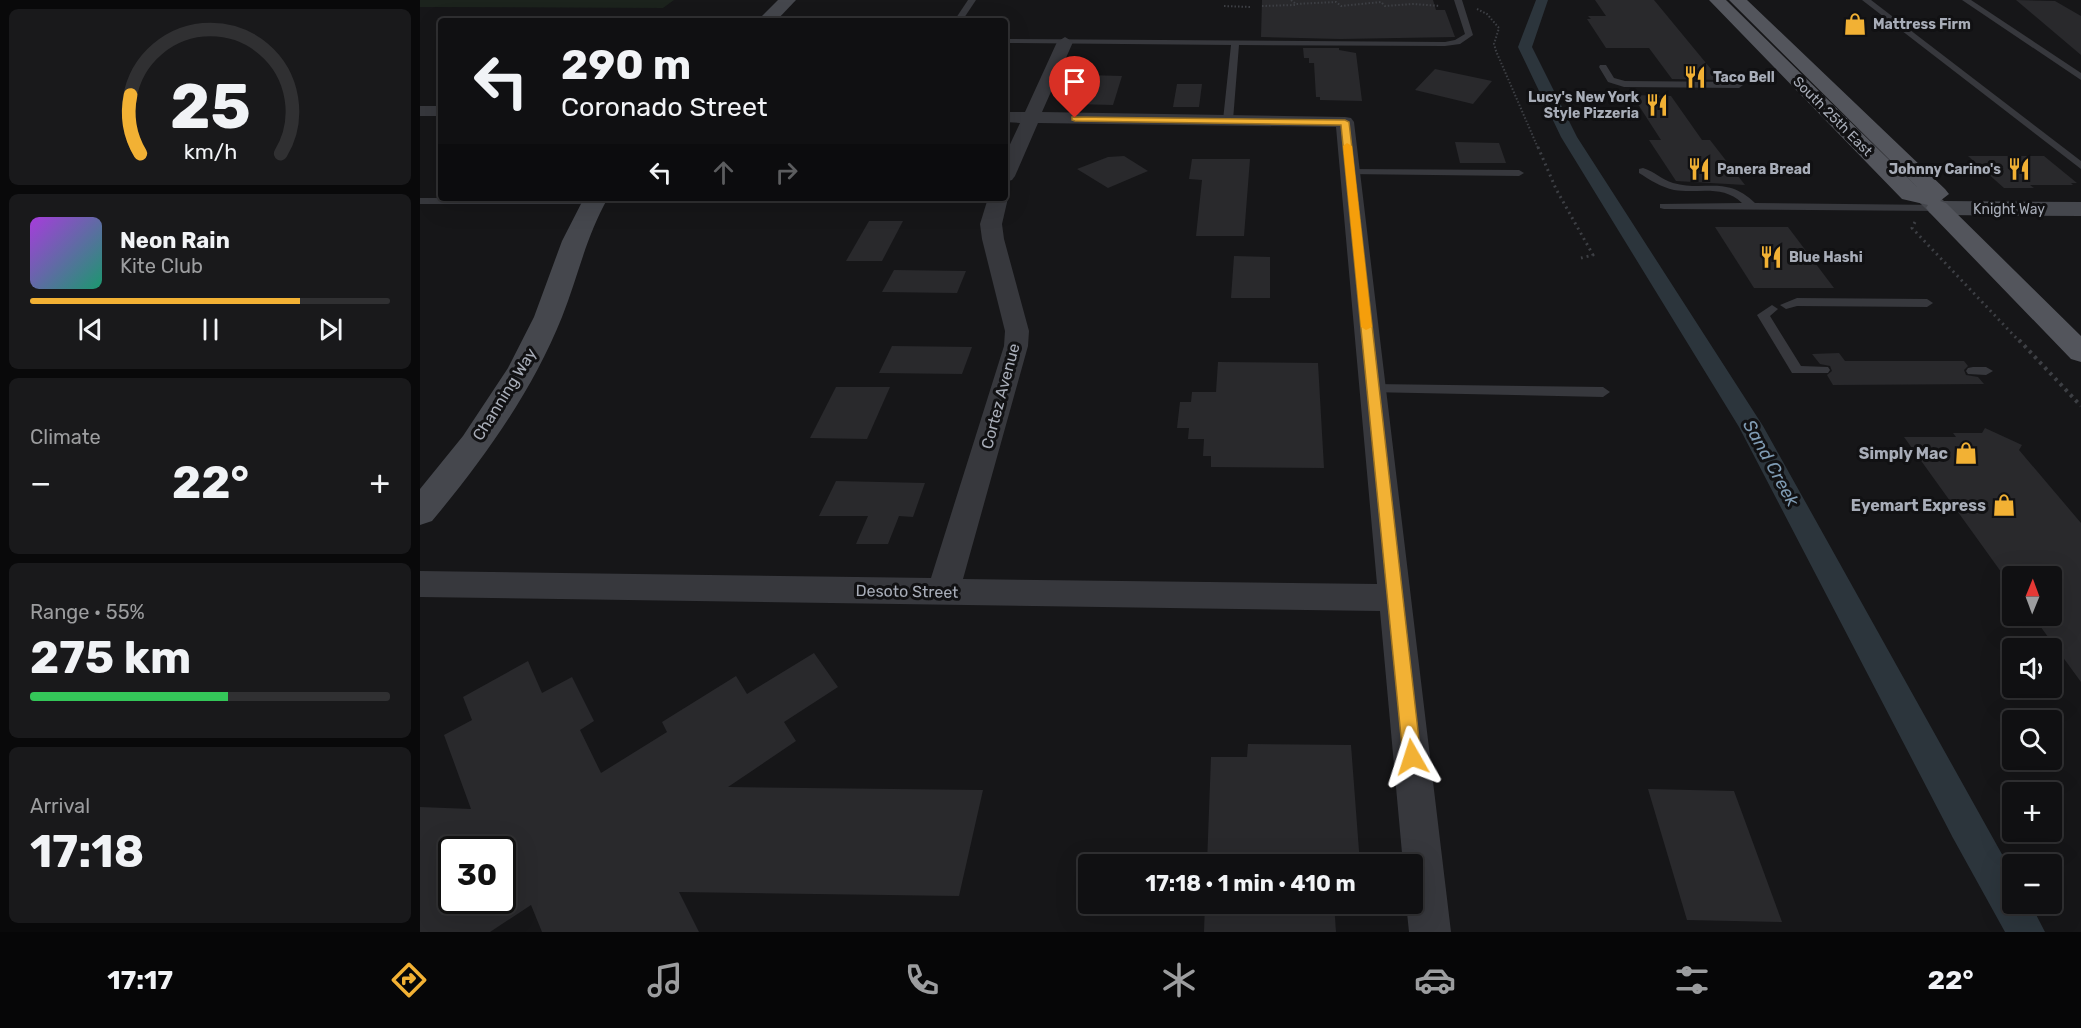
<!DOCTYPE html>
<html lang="en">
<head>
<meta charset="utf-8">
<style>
  body { margin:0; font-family:Rubik,sans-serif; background:#19191b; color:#f1f3f6; height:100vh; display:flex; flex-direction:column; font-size:22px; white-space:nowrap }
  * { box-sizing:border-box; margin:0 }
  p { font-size:20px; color:#9c9d9f }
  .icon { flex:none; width:33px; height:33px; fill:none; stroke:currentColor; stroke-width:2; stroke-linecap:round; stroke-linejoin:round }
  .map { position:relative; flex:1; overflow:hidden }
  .side { display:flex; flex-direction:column; gap:9px; padding:9px; background:#09090a; width:420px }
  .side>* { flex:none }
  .top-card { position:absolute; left:18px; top:18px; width:570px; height:183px; border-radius:6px; box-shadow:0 6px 24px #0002,0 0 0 2px #303032; background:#101012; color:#f1f3f6; overflow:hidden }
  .needle { width:39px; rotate:1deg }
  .controls { position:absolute; left:1582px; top:566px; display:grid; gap:12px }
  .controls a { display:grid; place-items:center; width:60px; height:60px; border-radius:6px; background:#101012; box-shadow:0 6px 24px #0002,0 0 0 2px #303032; font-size:30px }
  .speed { position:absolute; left:18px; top:836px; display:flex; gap:12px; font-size:30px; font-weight:700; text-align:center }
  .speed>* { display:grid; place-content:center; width:78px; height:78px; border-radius:50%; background:#101012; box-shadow:0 6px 24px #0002,0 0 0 2px #303032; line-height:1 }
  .speed .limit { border:3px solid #111; border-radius:9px; background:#fff; color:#111 }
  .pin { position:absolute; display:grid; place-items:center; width:51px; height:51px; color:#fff; margin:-62px -26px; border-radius:50% 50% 50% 0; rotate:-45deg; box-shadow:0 0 6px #0007 }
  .pin .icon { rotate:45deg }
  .me { position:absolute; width:66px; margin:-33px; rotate:354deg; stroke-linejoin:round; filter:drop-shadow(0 0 4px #0008) }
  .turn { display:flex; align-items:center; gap:21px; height:126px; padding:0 24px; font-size:27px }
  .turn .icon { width:78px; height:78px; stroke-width:2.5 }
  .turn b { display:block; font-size:42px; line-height:51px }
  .lanes { display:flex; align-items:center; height:57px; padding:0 24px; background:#0003; justify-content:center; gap:30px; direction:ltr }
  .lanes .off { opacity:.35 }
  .big { font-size:45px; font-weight:700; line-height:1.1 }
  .side .card { flex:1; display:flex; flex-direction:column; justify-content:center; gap:9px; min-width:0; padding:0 21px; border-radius:9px; background:#19191b }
  .side .dial { align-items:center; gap:0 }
  .dial svg { height:156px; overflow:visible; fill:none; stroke:#303032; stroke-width:7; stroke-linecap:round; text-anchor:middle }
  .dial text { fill:#f1f3f6; stroke:none }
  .song { display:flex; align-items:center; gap:18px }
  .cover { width:72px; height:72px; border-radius:9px; background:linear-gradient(135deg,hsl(280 70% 55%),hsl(160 70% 35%)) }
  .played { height:6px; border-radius:3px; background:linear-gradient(90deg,#f2b134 75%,#303032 75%) }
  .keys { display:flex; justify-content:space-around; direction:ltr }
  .heat { display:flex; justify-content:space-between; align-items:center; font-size:33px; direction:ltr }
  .charge { height:9px; border-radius:4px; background:linear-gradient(90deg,#34c759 55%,#303032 0) }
  .trip { position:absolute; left:658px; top:854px; width:345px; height:60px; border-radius:6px; background:#101012; box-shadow:0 6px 24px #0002,0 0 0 2px #303032; font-weight:700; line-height:60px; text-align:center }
  .tabs { display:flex; height:96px; justify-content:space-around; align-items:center; background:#060607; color:#9c9d9f }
  .tabs .icon { width:42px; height:42px }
  .tabs .selected { color:#f2b134 }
  .tabs b { font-size:27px; color:#f1f3f6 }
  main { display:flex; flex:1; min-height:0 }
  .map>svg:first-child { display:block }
  .green { fill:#1c231d }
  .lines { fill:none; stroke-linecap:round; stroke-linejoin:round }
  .canal { fill:#2c353c; fill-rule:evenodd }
  .building { fill:#29292c; fill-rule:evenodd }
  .path-far2 { stroke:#3d3f44; stroke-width:2; stroke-dasharray:1.5 2; stroke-linecap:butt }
  .path-far1 { stroke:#3d3f44; stroke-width:3; stroke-dasharray:2 4; stroke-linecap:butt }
  .path { stroke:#3d3f44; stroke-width:4; stroke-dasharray:3 4.5; stroke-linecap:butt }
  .lane { fill:#37383d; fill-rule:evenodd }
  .street { fill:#37383d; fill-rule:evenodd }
  .secondary { fill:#45474d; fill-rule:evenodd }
  .primary { fill:#53555c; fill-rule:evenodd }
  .route { fill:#f2b134; stroke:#9d7322; stroke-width:1.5 }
  .slow { fill:#f59e0b }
  .labels { text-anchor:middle; stroke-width:6; stroke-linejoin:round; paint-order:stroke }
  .far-poi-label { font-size:14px; font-weight:bold; fill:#a8adb8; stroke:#111113; text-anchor:start }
  .far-street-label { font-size:14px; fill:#a8adb8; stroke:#111113 }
  .street-label { font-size:16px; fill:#a8adb8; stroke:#111113 }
  .poi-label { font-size:16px; font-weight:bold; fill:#a8adb8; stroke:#111113; text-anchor:end }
  .water-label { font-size:18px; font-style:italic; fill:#7f9bb3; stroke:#111113 }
</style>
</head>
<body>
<main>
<section class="side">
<div class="card dial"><svg viewBox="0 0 100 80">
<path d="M14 69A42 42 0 1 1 86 69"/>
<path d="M14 69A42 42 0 0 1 9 39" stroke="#f2b134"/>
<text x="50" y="56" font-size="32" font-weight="700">25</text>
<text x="50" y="72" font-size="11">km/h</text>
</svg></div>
<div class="card">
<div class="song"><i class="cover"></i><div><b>Neon Rain</b><p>Kite Club</p></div></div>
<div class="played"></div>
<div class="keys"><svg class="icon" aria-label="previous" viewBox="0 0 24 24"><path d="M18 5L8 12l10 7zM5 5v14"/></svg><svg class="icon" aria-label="pause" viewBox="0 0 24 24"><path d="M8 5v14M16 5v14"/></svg><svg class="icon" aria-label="next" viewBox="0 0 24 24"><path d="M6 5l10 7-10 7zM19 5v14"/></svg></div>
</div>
<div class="card"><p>Climate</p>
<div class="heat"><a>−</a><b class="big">22°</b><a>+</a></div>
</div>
<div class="card"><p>Range · 55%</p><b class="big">275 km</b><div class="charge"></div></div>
<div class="card"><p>Arrival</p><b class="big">17:18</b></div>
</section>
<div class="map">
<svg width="1661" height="932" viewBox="0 0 1661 932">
  <rect width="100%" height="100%" fill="#161618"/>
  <polygon class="green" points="0,0 254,0 243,8 0,7"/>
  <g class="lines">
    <polygon class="canal" points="1116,0 1128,0 1112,47 1157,137 1343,426 1593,874 1593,903 1610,903 1625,932 1585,932 1533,838 1319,427 1141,137 1098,47"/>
  </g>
  <g class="building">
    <polygon points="842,0 1013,0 1016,10 1025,10 1035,37 920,39 841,37"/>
    <polygon points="1175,0 1234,0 1300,80 1252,79 1229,48 1186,48 1167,19 1171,19 1168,16 1186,16"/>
    <polygon points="1596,0 1635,1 1661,16 1661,55"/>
    <polygon points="883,48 919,48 919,50 936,53 942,101 900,100 900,97 896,97 894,63 889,63 889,58 884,58"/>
    <polygon points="1015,69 1072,81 1053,104 995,90"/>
    <polygon points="666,75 702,76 693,105 655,104"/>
    <polygon points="757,84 782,84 779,107 753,107"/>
    <polygon points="1212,95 1251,96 1282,140 1290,140 1325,185 1256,181 1229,140 1241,140"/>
    <polygon points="1035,142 1079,143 1086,163 1040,163"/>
    <polygon points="704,156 728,171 688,188 657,169 688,157"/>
    <polygon points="1548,156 1624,156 1657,183 1651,183 1653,185 1610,185 1614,188 1584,188"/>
    <polygon points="772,159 830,159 824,236 776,236 782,180 769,179"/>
    <polygon points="449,221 483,221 462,261 426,261"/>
    <polygon points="1295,227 1368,227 1414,288 1334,288"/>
    <polygon points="814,256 850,257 850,298 811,298"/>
    <polygon points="474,270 546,271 537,293 462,292"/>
    <polygon points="472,346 552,347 542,374 459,373"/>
    <polygon points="1419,353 1425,361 1544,361 1548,366 1544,370 1546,375 1558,377 1564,384 1413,385 1407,375 1412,371 1410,366 1400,364 1392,354"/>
    <polygon points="798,362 898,363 904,468 791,467 791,456 783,456 784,439 768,439 769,428 757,428 760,402 771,402 772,392 796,392"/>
    <polygon points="416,387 470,387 447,439 390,438"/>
    <polygon points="1565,428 1602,445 1599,450 1661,523 1661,682 1612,615 1632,615 1632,576 1584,576 1484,437 1536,437 1533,433 1562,433"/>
    <polygon points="416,481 505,483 493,517 479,516 468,544 436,544 448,516 399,516"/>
    <path d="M394,653l24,34 -54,35 12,19 -68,46 255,3 -24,106 -280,-4 20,40h-157l-11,-27 -41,27h-70v-125l51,2 -27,-74 28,-15 -9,-23 65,-36 14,32 30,-16 22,44 -14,9 21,43 66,-41 -5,-10 74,-46 11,18zM32,849h50v51h-50z"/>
    <polygon points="828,744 931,745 940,864 787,864 791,757 827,757"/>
    <polygon points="1228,789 1314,791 1362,922 1267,920"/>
    <polygon points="785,903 914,903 916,932 784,932"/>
  </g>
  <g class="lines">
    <g class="path-far2">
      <polyline points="871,0 876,4 916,2 921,6 961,2 965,6 994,4 1020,6"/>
      <polyline points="804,6 830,7"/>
      <polyline points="842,6 875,5"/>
      <polyline points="1057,9 1067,14 1079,28 1074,44 1076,51 1118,148"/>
    </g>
    <g class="path-far1">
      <polyline points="1118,147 1136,189 1173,255 1161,258"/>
      <polyline points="1495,222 1492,228 1600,342"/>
    </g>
    <polyline class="path" points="1599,340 1661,406"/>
    <g class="lane">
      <polygon points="548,0 556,0 542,21 534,21"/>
      <polygon points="1034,0 1042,0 1053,35 1040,44 1025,46 819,45 813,120 808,123 803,120 811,45 585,43 585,39 1025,42 1035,40 1045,34"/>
      <polygon points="1442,0 1451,0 1661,161 1661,169"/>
      <polygon points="1542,0 1551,0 1661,73 1661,80"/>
      <polygon points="1180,65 1186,65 1194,78 1205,81 1319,82 1323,85 1319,88 1204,87 1188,82 1179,67"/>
      <path d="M1223,168c11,3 19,12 30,15 33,9 53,-8 82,20l183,2 5,3 -5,3 -274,-2 -4,-1v-4l82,-1c-20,-19 -44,-9 -68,-13 -13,-3 -24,-10 -35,-17v-4z"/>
      <polygon points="930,169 1099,170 1104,173 1099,176 926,174 926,170"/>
      <polygon points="0,198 175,198 179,201 174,204 0,204"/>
      <polygon points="1377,298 1507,299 1513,303 1507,307 1377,306 1366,309 1360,305"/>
      <polygon points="1352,305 1358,309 1350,316 1381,366 1408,367 1410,370 1408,373 1372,373 1337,315"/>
      <polygon points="1553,367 1566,367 1573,371 1566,375 1548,374 1546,371 1548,368"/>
      <polygon points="953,384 1183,387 1190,392 1183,397 948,392 946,389"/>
    </g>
    <g class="street">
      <polygon points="645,37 653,42 622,112 925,117 931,118 934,122 1031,932 989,932 986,903 993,903 993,864 983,864 960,611 0,597 0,571 511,578 584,346 585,331 562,239 560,224 568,198 585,198 585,194 588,198 582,224 584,239 609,331 608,346 543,579 957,584 916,127 618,123 595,176 592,180 585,182 585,155 600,123 585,122 585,112 605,112 637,42"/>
      <rect x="0" y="106" width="21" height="10"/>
    </g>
    <g class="secondary">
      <polygon points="358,0 376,0 356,21 337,21"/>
      <polygon points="1507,191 1515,193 1524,201 1661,202 1661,216 1518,215 1510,213 1495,198 1499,193"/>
      <path d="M164,198h24c-22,38 -30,79 -46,119 -30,75 -79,143 -130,204l-12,4v-36l43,-53 45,-68 26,-51 28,-76z"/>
    </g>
    <polygon class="primary" points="1289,0 1306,0 1499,189 1309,0 1327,0 1525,189 1529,194 1520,201 1526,203 1661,336 1661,362 1651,359 1510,213 1506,208 1508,205 1482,199"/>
  </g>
  <polygon class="route" points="652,117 925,120 929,122 1001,757 998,763 992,765 985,763 983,757 921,125 655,121 652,120"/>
  <polygon class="slow" points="927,143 932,146 952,327 946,330 941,327 923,146"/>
  <defs>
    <g id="shop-bare" transform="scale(1.8)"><path d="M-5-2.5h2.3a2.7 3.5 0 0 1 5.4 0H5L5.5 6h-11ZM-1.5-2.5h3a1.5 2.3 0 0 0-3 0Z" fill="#f2b134" stroke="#111113" stroke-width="2.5" paint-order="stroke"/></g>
    <g id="restaurant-bare" transform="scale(1.8)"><path d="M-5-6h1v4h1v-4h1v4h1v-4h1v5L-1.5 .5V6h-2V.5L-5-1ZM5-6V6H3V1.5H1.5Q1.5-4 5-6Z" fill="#f2b134" stroke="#111113" stroke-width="2.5" paint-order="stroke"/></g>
  </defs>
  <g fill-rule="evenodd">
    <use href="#shop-bare" x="1435" y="24"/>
    <use href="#restaurant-bare" x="1275" y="77"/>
    <use href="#restaurant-bare" x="1237" y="105"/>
    <use href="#restaurant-bare" x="1279" y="169"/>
    <use href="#restaurant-bare" x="1599" y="169"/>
    <use href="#restaurant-bare" x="1351" y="257"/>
    <use href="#shop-bare" x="1546" y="453"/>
    <use href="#shop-bare" x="1584" y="505"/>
  </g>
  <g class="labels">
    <g class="far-poi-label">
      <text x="1453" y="29">Mattress Firm</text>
      <text x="1293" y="82">Taco Bell</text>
      <text x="1219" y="102" text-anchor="end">Lucy's New York<tspan x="1219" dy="16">Style Pizzeria</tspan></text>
      <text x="1297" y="174">Panera Bread</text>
      <text x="1581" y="174" text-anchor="end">Johnny Carino's</text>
      <text x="1369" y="262">Blue Hashi</text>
    </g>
    <g class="far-street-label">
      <text transform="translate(1413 116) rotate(45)" y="5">South 25th East</text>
      <text x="1589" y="214">Knight Way</text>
    </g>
    <g class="street-label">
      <text transform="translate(84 394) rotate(-58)" y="6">Channing Way</text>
      <text transform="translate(580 396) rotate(-75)" y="6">Cortez Avenue</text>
      <text transform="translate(487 591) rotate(1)" y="6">Desoto Street</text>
    </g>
    <g class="poi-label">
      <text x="1528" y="459">Simply Mac</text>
      <text x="1566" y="511">Eyemart Express</text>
    </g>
    <g class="water-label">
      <text transform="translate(1351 463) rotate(61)" y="6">Sand Creek</text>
    </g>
  </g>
</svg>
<div class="controls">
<a><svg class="needle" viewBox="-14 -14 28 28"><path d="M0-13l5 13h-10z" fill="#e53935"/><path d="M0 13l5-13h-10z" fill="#9c9d9f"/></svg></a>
<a><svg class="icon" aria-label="sound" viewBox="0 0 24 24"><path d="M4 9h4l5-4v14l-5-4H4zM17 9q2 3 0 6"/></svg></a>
<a><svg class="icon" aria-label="search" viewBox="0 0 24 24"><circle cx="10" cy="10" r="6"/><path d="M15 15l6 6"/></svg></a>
<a>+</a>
<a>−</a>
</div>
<div class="speed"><div class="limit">30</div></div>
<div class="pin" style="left:655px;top:118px;background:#d93025"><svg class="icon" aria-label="arrive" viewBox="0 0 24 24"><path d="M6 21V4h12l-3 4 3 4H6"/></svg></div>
<svg class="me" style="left:992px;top:757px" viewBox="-20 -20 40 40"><path d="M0-17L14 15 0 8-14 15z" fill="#f2b134" stroke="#fff" stroke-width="4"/></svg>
<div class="trip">17:18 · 1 min · 410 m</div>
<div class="top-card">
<div class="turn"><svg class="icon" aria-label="left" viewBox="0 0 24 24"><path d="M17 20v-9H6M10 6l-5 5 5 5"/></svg><div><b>290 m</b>Coronado Street</div></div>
<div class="lanes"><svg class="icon" aria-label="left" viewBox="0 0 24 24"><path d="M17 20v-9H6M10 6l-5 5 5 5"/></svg><svg class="icon off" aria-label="ahead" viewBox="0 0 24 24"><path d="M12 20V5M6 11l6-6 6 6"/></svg><svg class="icon off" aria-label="right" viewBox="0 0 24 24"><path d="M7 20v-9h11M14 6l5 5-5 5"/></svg></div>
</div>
</div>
</main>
<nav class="tabs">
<b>17:17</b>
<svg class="icon selected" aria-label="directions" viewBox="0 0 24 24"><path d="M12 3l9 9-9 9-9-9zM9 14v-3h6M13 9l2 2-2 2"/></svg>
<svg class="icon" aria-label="music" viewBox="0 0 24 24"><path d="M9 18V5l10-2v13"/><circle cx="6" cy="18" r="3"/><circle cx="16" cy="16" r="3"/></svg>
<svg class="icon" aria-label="phone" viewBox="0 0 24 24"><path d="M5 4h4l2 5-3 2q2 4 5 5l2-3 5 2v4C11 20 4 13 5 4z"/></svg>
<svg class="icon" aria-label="climate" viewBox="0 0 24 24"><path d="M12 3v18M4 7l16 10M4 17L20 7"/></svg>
<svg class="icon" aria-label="car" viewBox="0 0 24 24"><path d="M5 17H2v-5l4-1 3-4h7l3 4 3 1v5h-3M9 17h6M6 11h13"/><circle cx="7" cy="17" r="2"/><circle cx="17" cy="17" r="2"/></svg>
<svg class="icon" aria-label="filters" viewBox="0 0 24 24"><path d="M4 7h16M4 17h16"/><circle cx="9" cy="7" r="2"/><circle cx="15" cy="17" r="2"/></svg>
<b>22°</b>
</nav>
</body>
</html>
